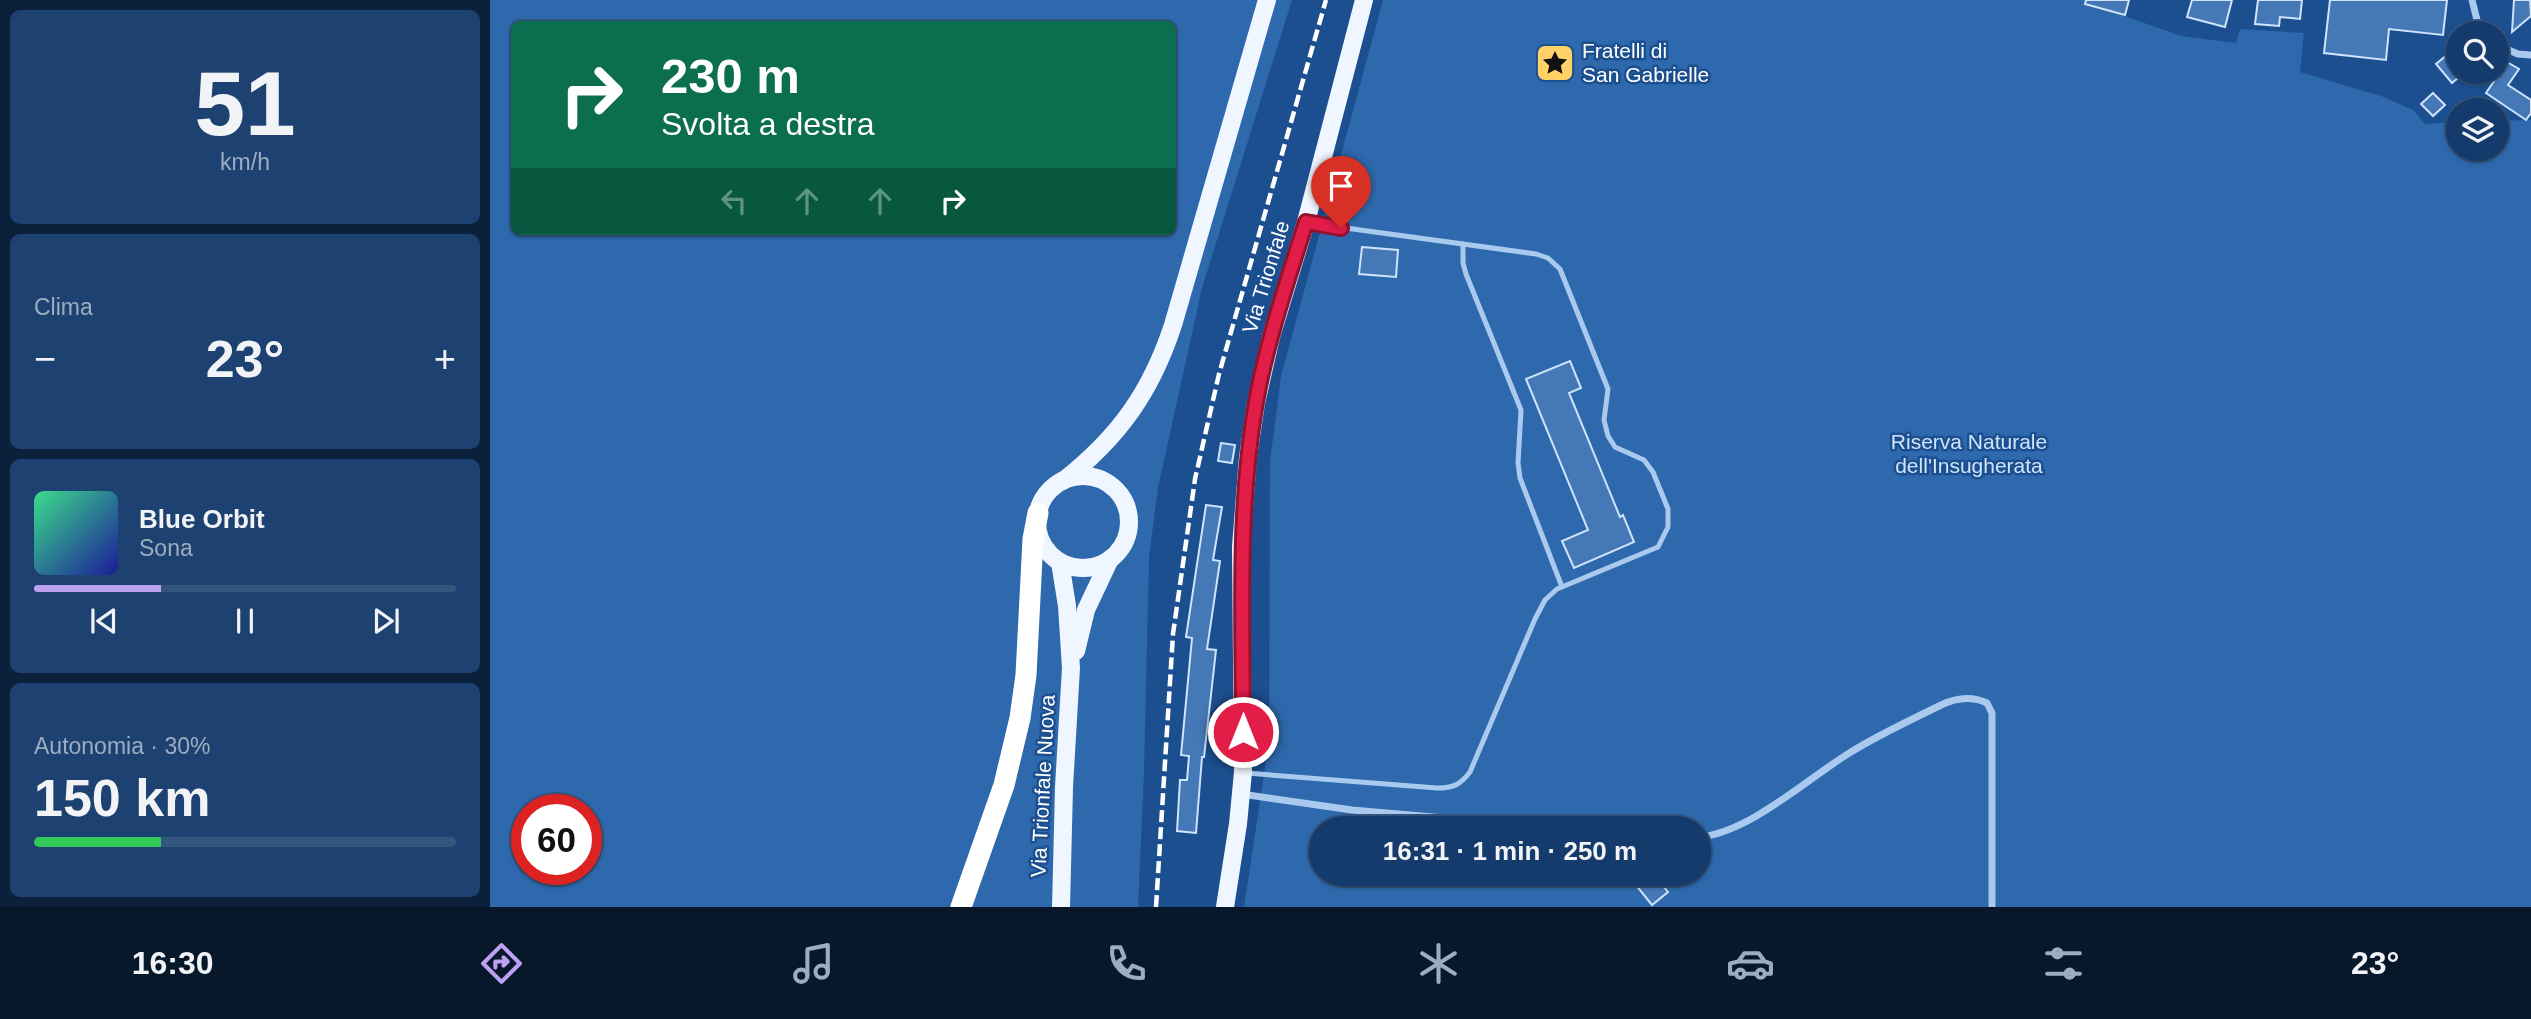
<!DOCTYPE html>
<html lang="it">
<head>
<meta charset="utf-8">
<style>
  body { margin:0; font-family:Arial,sans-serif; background:#1d4271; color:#f1f3f6; height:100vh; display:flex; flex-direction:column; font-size:26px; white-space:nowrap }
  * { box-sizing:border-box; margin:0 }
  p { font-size:23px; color:#9dadc1 }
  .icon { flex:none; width:38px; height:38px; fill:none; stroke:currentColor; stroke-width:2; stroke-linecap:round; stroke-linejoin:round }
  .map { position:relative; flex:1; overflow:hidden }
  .side { display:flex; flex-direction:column; gap:10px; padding:10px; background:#0b203b; width:490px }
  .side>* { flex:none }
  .hud { position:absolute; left:21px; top:21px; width:665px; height:214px; border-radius:10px; box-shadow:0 2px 5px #0004,0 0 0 2px #33557e; background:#0b6e4f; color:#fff; overflow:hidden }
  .buttons { position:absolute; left:1956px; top:21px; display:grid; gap:14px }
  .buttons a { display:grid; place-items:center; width:63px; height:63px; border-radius:50%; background:#143b6b; box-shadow:0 2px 5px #0004,0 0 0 2px #33557e; font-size:35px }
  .speed { position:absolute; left:21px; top:794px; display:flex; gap:14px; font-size:35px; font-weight:700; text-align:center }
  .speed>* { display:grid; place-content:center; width:91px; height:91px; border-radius:50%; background:#143b6b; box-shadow:0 2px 5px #0004,0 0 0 2px #33557e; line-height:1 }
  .speed .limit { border:10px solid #d22; background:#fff; color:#111 }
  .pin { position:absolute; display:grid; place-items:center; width:60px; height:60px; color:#fff; margin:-72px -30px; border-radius:50% 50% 50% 0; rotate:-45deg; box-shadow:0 0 7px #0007 }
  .pin .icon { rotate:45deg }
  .me { position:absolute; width:77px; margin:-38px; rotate:0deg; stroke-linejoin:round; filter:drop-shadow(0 0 5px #0008) }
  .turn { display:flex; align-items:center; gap:24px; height:147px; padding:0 35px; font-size:32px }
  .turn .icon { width:91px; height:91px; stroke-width:2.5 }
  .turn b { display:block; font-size:49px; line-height:60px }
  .lanes { display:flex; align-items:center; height:66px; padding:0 35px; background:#0003; justify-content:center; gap:35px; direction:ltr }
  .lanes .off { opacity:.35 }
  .big { font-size:52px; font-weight:700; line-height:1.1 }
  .side .widget { flex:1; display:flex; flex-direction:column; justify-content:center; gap:10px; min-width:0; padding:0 24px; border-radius:10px; background:#1d4271 }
  .side .dial { align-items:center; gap:0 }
  .dial b { font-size:91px; line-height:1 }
  .song { display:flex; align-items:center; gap:21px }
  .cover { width:84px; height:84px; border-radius:10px; background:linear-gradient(135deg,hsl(150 70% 55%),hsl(240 70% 35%)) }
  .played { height:7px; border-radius:4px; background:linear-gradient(90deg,#bca0f2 30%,#33557e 30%) }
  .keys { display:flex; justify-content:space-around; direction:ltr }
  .heat { display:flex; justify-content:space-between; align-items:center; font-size:38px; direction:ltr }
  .charge { height:10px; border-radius:5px; background:linear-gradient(90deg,#34c759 30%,#33557e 0) }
  .trip { position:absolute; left:819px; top:816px; width:402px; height:70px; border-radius:35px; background:#143b6b; box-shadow:0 2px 5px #0004,0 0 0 2px #33557e; font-weight:700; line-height:70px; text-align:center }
  .tabs { display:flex; height:112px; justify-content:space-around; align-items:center; background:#08182b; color:#9dadc1 }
  .tabs .icon { width:49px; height:49px }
  .tabs .active { color:#bca0f2 }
  .tabs b { font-size:32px; color:#f1f3f6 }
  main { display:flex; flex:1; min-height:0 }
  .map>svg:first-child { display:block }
  .green { fill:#2e69ad; fill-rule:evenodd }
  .building { fill:#4478b7; stroke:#cfe3fa; stroke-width:2 }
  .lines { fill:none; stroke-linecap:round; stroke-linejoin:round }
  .service { stroke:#a9c9ee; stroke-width:5 }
  .minor { stroke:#a9c9ee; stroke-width:7 }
  .primary { stroke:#f0f6ff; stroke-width:18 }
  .motorway { stroke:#fff; stroke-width:21 }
  .rail { stroke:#fff; stroke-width:4.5; stroke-dasharray:12 5; stroke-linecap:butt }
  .route-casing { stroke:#92132f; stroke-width:18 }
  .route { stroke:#e11d48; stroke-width:12 }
  .labels { text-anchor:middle; stroke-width:5; stroke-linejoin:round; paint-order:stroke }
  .poi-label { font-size:21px; fill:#fff; stroke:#1b4f8f; text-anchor:start }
  .street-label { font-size:21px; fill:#fff; stroke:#1b4f8f }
  .park-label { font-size:21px; fill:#cfe3fa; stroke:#1b4f8f }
</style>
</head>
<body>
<main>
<section class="side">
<div class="widget dial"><b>51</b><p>km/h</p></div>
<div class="widget"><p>Clima</p>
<div class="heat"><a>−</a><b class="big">23°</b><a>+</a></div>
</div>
<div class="widget">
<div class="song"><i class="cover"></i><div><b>Blue Orbit</b><p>Sona</p></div></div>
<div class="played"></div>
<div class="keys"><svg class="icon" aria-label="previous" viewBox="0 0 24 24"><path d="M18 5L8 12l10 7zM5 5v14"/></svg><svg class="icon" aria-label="pause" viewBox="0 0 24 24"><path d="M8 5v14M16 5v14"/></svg><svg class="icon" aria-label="next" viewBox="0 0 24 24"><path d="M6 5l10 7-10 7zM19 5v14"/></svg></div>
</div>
<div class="widget"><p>Autonomia · 30%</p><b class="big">150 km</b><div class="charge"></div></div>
</section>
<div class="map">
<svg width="2041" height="907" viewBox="0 0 2041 907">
  <rect width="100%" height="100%" fill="#1b4f8f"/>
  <g class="green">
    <path d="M0,0h802l-90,288 -44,200 -9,69 -5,216 -6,134h-648zM24,24h658v207h-658zM37,810h59v60h-59z"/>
    <path d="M893,0h714l-1,6 85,30 55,7 4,-14 64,4 -4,39 84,25 29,13 12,14 34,-2v27h38v-28l34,-1v787h-1287l25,-166 1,-279 11,-86zM831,828h378v45h-378z"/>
  </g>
  <g class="building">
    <polygon points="1596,0 1639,0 1635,15 1595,4"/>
    <polygon points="1702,0 1742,0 1735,27 1697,17"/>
    <polygon points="1768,0 1812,0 1810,19 1790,17 1789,26 1765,24"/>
    <polygon points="1840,0 1957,0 1953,35 1899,29 1896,60 1834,53"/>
    <polygon points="2024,0 2040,0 2041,16 2022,32"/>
    <polygon points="1969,45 1969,77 1962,83 1946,64"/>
    <polygon points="2017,62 2029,69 2018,85 2041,100 2041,113 2036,120 1996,93"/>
    <polygon points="1943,93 1955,105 1943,116 1931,104"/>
    <polygon points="872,247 908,250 906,277 869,274"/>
    <polygon points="1080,361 1091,388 1079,393 1130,517 1133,515 1144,542 1084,568 1072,541 1098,530 1036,379"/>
    <polygon points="731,443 745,445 742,463 728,461"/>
    <polygon points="716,505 732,507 723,560 730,561 717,649 726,650 714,757 712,757 706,833 687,831 690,780 697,780 699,756 691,755 702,638 696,637"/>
    <polygon points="1158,873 1163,873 1178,892 1162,905 1145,884"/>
  </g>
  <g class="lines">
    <g class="service">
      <polyline points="973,244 973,263 976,274 1031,410 1028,463 1030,478 1072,587"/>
      <path d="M756,773l191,15c16,0 23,-3 33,-16l65,-153 10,-19 12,-11 101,-42 10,-20v-18l-15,-37 -9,-12 -29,-13 -7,-11 -4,-16 4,-31 -48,-120 -12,-11 -12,-4 -227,-31"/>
    </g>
    <g class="minor">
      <polyline points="1982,0 1987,20 1995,33"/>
      <polyline points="2007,45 2028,54 2041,55"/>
      <polyline points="751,794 862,810 1070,828"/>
      <path d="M1209,837c50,-4 109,-59 152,-85 29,-18 60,-32 90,-47 15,-7 31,-9 46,-2l5,10v194"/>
    </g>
    <g class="primary">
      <circle cx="593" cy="522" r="46"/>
      <path d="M573,481c56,-44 88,-89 110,-156l94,-325"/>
      <polyline points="570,562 577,606 581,668 574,787 571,907"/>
      <polyline points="586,651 596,610 620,559"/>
      <polyline points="735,907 748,824 753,772 751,547 758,457 766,403 781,337 816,222 874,0"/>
    </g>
    <polyline class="motorway" points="471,907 514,785 530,718 536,675 543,539 548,513"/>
    <polyline class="rail" points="666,907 683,634 705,479 729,374 836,0"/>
  </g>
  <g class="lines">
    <g class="route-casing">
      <path id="route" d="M753,732c0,-111 -6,-221 13,-330 11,-61 31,-120 50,-180l35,6"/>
    </g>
    <use href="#route" class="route"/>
  </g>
  <defs>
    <g id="sight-square" transform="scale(2.0125)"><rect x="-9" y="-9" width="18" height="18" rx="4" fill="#ffd166" stroke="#1b4f8f"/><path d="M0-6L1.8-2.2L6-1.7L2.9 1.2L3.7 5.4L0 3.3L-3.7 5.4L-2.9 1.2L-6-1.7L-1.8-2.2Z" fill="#111"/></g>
  </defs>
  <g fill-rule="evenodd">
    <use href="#sight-square" x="1065" y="63"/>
  </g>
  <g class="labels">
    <g class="poi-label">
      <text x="1092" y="58">Fratelli di<tspan x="1092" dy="24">San Gabrielle</tspan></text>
    </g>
    <g class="street-label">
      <text transform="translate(776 277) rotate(-73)" y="7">Via Trionfale</text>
      <text transform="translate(553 786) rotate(-87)" y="7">Via Trionfale Nuova</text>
    </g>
    <g class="park-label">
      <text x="1479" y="449">Riserva Naturale<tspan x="1479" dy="24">dell'Insugherata</tspan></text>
    </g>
  </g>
</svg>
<div class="buttons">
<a><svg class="icon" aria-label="search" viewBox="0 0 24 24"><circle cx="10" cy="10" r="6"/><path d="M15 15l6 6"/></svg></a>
<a><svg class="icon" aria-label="layers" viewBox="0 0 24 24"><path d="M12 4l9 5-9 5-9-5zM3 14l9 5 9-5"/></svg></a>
</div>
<div class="speed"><div class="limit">60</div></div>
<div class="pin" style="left:851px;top:228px;background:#d93025"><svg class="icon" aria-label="arrive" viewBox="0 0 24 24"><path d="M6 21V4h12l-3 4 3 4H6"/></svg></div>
<svg class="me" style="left:753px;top:732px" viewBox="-20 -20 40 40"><circle r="17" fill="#e11d48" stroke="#fff" stroke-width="3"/><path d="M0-11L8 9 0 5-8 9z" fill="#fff"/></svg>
<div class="trip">16:31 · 1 min · 250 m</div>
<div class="hud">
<div class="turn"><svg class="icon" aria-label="right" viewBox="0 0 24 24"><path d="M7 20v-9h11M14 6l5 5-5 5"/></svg><div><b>230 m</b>Svolta a destra</div></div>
<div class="lanes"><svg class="icon off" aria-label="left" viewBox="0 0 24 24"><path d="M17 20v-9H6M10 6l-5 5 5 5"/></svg><svg class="icon off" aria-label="ahead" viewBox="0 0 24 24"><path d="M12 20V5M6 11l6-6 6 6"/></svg><svg class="icon off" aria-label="ahead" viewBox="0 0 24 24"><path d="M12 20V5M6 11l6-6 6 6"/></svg><svg class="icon" aria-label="right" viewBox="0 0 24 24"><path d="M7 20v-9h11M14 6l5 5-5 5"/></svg></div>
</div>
</div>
</main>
<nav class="tabs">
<b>16:30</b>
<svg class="icon active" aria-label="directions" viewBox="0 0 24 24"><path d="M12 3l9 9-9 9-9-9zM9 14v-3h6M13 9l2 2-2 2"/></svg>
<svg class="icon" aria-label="music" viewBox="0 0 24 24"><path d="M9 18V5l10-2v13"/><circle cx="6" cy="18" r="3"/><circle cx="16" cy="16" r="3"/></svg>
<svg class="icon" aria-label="phone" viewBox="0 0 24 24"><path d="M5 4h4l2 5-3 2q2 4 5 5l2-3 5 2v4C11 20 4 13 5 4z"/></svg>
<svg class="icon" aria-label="climate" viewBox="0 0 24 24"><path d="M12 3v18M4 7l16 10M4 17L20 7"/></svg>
<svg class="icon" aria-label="car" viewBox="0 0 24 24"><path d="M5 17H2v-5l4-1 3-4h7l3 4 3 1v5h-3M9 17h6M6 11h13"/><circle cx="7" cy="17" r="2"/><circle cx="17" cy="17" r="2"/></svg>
<svg class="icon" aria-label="filters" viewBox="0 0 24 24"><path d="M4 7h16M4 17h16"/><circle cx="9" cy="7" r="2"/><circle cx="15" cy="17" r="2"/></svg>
<b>23°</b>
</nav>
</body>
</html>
